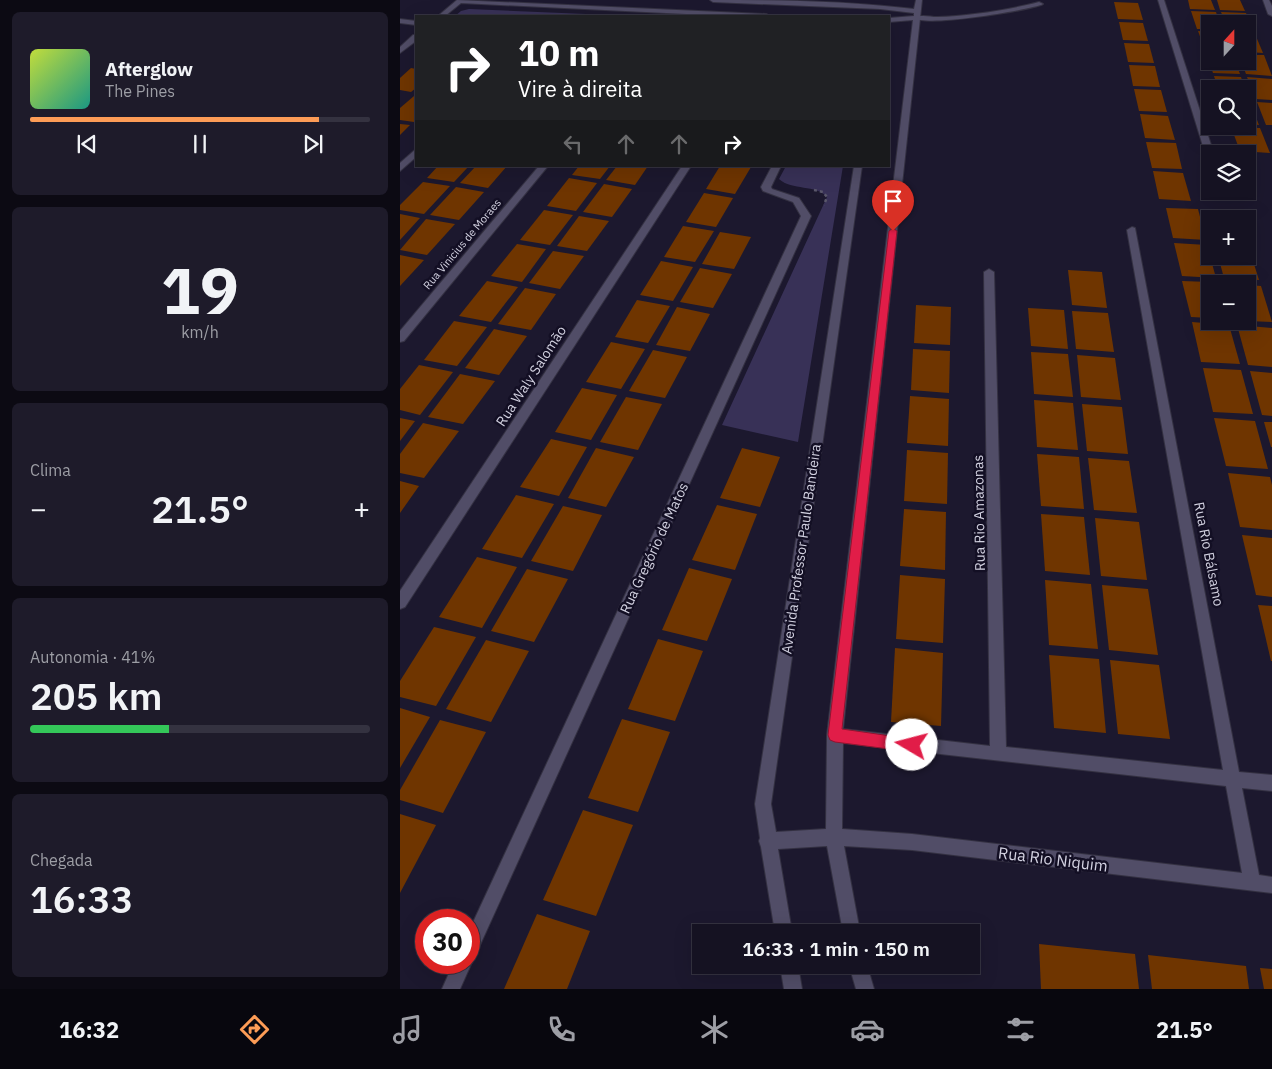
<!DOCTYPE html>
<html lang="pt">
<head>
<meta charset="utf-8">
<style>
  body { margin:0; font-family:"IBM Plex Sans",sans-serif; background:#1e1b2a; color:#f1f3f6; height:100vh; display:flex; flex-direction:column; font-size:19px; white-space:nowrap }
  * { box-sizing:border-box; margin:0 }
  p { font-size:16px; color:#9d9ea5 }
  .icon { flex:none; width:28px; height:28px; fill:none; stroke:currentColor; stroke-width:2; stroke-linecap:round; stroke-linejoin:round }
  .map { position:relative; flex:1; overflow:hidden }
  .drawer { display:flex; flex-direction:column; gap:12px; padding:12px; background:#0c0a13; width:400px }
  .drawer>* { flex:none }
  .hud { position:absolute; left:15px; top:15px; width:475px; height:152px; border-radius:0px; box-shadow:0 5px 20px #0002,0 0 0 1px #343240; background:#202124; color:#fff; overflow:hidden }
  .needle { width:32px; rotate:21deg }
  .tools { position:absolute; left:801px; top:15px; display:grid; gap:10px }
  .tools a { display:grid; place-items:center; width:55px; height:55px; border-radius:0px; background:#151222; box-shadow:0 5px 20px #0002,0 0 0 1px #343240; font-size:25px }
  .speed { position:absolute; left:15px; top:909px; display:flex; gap:10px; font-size:25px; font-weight:700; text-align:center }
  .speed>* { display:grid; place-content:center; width:65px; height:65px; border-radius:50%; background:#151222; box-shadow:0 5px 20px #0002,0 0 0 1px #343240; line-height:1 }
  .speed .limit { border:8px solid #d22; background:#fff; color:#111 }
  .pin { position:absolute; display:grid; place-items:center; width:42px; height:42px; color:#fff; margin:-51px -21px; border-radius:50% 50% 50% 0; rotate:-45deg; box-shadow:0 0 5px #0007 }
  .pin .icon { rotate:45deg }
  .me { position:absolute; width:55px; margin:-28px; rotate:278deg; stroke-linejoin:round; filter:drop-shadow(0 0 4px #0008) }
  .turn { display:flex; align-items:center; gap:18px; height:105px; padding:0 20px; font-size:22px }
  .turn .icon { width:65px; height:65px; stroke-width:2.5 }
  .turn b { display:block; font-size:35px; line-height:42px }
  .lanes { display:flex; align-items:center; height:48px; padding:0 20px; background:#0003; justify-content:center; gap:25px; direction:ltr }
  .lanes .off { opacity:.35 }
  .big { font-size:38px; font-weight:600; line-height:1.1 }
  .drawer .widget { flex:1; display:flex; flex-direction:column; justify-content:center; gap:8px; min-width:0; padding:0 18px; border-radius:8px; background:#1e1b2a }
  .drawer .dial { align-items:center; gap:0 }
  .dial b { font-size:65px; line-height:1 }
  .song { display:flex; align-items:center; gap:15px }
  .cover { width:60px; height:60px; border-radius:8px; background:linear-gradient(135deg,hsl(70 70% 55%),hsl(170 70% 35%)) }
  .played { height:5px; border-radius:2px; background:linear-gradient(90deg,#fd9c56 85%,#343240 85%) }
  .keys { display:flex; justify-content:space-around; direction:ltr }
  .heat { display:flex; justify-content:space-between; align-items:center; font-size:28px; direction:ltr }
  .charge { height:8px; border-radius:4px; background:linear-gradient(90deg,#34c759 41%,#343240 0) }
  .trip { position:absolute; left:292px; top:924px; width:288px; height:50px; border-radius:0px; background:#151222; box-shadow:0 5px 20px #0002,0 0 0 1px #343240; font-weight:600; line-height:50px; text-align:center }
  .dock { display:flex; height:80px; justify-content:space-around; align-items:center; background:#08070e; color:#9d9ea5 }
  .dock .icon { width:35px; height:35px }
  .dock .on { color:#fd9c56 }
  .dock b { font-size:22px; color:#f1f3f6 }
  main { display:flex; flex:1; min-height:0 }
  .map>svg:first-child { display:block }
  .green { fill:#383157 }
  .building { fill:#6f3500 }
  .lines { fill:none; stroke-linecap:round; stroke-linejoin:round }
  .lane-casing { stroke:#343142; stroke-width:2 }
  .street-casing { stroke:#343142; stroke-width:2 }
  .path { stroke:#5a576b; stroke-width:2.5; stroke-dasharray:3 3; stroke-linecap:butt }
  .lane { fill:#514d67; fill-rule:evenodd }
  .street { fill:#514d67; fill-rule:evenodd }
  .route { fill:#e11d48; stroke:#92132f }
  .labels { text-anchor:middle; stroke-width:5; stroke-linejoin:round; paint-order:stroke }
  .far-street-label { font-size:11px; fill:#d2d1e0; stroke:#130f24 }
  .street-label { font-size:14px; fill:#d2d1e0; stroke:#130f24 }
  .near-street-label { font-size:16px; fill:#d2d1e0; stroke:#130f24 }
</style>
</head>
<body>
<main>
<section class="drawer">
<div class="widget">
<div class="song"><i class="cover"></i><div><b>Afterglow</b><p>The Pines</p></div></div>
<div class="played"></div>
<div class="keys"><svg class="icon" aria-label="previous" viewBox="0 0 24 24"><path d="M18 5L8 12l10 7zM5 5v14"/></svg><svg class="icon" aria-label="pause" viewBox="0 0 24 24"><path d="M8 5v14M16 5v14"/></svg><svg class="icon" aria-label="next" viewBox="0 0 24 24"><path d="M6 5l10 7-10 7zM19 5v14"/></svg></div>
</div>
<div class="widget dial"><b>19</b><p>km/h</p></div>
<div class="widget"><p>Clima</p>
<div class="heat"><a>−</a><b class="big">21.5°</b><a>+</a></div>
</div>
<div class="widget"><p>Autonomia · 41%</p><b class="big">205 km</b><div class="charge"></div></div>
<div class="widget"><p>Chegada</p><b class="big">16:33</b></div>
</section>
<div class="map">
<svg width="872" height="989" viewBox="0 0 872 989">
  <rect width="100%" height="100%" fill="#1c182e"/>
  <g class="green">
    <polygon points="69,9 234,16 55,16 61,11"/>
    <path d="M386,166h57l-45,276 -76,-17 105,-228c-11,-13 -35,-6 -48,-18z"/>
  </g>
  <g class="building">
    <polygon points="788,0 811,0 815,10 790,9"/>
    <polygon points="817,0 840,0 845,11 820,10"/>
    <polygon points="714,2 738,3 743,20 718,19"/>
    <polygon points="791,11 816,12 820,24 810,24 810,29 797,29"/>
    <polygon points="821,12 846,13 854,31 848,31 848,24 826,24"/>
    <polygon points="719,22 743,23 748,41 723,40"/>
    <polygon points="798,31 810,32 810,50 805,50"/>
    <polygon points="848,33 855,34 863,53 848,52"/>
    <polygon points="724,43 749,44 754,63 728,62"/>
    <polygon points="806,53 810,53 810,61 835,61 840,74 813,73"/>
    <polygon points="848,55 864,55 872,76 846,74 841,61 848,61"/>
    <polygon points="729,65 755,66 760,87 733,86"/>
    <polygon points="11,68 16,69 16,88 11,92 0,90 0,78"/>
    <polygon points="814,76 841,77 845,89 818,89"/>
    <polygon points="847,77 872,79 872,100 855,99"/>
    <polygon points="734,89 761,90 767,112 739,111"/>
    <polygon points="14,96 16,97 16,120 14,122 0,120 0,108"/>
    <polygon points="848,102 850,102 859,125 848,124"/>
    <polygon points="857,102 872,103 872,125 866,125"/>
    <polygon points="740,114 768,116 775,140 745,138"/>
    <polygon points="0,124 10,125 0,135"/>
    <polygon points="831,127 860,128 870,153 840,151"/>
    <polygon points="746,142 776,143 782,169 752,168"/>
    <polygon points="38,166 69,166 54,182 27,178"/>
    <polygon points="76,166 107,166 88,188 60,183"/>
    <polygon points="179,166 210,166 200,179 172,175"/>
    <polygon points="217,166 248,166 235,185 206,180"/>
    <polygon points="320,166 351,167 335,194 306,189"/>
    <polygon points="753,171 783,173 791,201 759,199"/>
    <polygon points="169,178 197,183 176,211 147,206"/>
    <polygon points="23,182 50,186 24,214 0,210 0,205"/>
    <polygon points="204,184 232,189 212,217 183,212"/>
    <polygon points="56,187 84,192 59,220 30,215"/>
    <polygon points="304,193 333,198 316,227 286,222"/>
    <polygon points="766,208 798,209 806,240 773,238"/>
    <polygon points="144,210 173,215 150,245 120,240"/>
    <polygon points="805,210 837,212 840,219 810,219 809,226"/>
    <polygon points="0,214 20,218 0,240"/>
    <polygon points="179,216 209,221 187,251 157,246"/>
    <polygon points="26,219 55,224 27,255 0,250"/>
    <polygon points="283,226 314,231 295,262 264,257"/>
    <polygon points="320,232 351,237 334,269 302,264"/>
    <polygon points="774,243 807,245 816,278 782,276"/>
    <polygon points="117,244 146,249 122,282 91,276"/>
    <polygon points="848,245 859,280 824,278 818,256 848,256"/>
    <polygon points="153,251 184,256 160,289 129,283"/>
    <polygon points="0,255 24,260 0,286"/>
    <polygon points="261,261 293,267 273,301 240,295"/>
    <polygon points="300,268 332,274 313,308 280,302"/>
    <polygon points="668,270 702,272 707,308 672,305"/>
    <polygon points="87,281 118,287 91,322 59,316"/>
    <polygon points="782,281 810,282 810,318 791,317"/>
    <polygon points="848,285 861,286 872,322 848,321"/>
    <polygon points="125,288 156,294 131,330 98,324"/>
    <polygon points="237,300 270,306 248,343 215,337"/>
    <polygon points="516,305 551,307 550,345 514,343"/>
    <polygon points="277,307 310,314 290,351 256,345"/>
    <polygon points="628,308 664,310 668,349 631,346"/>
    <polygon points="672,311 708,313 714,352 676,349"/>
    <polygon points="54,321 87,327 57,366 24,360"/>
    <polygon points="792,322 829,325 840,364 801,362"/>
    <polygon points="837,325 872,328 872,367 848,365"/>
    <polygon points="94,329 127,336 99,375 65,368"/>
    <polygon points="211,342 245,349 221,389 186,382"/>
    <polygon points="513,349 550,351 549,393 511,390"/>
    <polygon points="253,350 287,357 265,398 229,391"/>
    <polygon points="631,352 668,354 673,397 634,394"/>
    <polygon points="677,355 715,358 721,400 681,397"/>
    <polygon points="19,365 53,372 20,415 0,410 0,389"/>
    <polygon points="803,368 841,370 853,414 813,412"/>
    <polygon points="850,371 872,373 872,416 862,415"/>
    <polygon points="60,374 95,381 63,424 28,417"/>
    <polygon points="182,388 217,395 191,440 155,432"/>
    <polygon points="510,396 549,399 548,446 507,443"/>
    <polygon points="226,397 262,404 238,450 200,442"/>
    <polygon points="634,400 673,403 678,450 637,447"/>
    <polygon points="682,404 722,407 728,454 687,451"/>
    <polygon points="0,418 15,421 0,441"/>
    <polygon points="814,418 855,421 868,469 826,466"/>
    <polygon points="864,422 872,422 872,447 871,447"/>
    <polygon points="23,423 59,431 24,478 0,473 0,454"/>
    <polygon points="151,439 187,447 159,496 120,487"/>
    <polygon points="196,448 234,457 206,507 168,498"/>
    <polygon points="342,448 380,457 360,507 320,498"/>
    <polygon points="507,450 548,453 547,504 504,501"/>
    <polygon points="637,454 679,457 684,509 641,506"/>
    <polygon points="688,458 729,461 737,513 694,510"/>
    <polygon points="828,473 870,477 872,485 872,530 840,527"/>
    <polygon points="0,481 19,486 0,513"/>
    <polygon points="116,495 154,504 122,558 82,549"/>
    <polygon points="317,505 357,514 335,570 292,560"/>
    <polygon points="163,506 202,515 173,571 131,561"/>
    <polygon points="504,509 546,512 545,570 500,566"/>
    <polygon points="641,514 684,517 690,575 645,571"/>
    <polygon points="695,518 739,522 747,580 701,576"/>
    <polygon points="842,535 872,538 872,597 856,595"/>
    <polygon points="77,557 117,567 82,628 39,617"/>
    <polygon points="289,568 332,579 307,641 262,630"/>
    <polygon points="127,569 168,579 134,642 91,631"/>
    <polygon points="500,575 545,579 543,643 496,639"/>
    <polygon points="645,580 691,584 698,649 649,645"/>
    <polygon points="702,585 748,589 758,655 709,650"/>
    <polygon points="858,605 872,606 872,661 871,661"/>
    <polygon points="34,627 76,637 36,706 0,697 0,681"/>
    <polygon points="258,639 303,651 275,721 228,709"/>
    <polygon points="86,640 129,651 91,722 46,709"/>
    <polygon points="495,648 543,653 541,726 491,722"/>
    <polygon points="649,655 699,659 706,733 654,728"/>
    <polygon points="710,660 759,665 770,739 718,734"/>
    <polygon points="0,708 30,717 0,768"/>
    <polygon points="222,719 270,732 238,812 188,798"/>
    <polygon points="40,720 86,732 43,813 0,800 0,790"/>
    <polygon points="183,810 233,825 196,916 143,900"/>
    <polygon points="0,814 36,825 0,893"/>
    <polygon points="137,914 190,931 167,989 104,989"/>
    <polygon points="639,944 735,954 739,989 641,989"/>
    <polygon points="748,955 846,966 849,989 752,989"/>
    <polygon points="860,968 872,969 872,989 864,989"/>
  </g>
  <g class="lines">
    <g class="lane-casing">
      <path id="lane" d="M639,2l4,2 -2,1c-19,6 -113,22 -127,13 7,-4 16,-1 23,-1 31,-1 72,-7 102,-15z"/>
    </g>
    <g class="street-casing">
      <g id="street">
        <polygon points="57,0 366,14 370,16 327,16 61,3 45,16 38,16"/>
        <path d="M310,0c68,0 137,1 204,9l2,-9h6l-79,729 147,17 -6,-474 5,-3 5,3 12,475 217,23 -96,-540 5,-3 3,1 104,544 33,3v16l-30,-3 17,87 13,2v16l-360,-43 -68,-4 16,86h-17l-16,-86 -49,3 14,83h-17l-14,-85 -2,-6 1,-3 -5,-34 99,-638h8l-91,638 5,28 50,-3 1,-94 86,-715 -24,2v-4l25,-2v-3l-34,-4 -167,-7zM443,743l383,43 16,87 -330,-39 -70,-5z"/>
        <polygon points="758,0 764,0 814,154 810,154 810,159 806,156"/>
        <polygon points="863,0 869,0 872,6 872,16 868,14"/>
        <polygon points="0,19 16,21 16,25 0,23"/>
        <polygon points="13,35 16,35 16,41 0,53 0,47"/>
        <polygon points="16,149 16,157 0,171 0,163"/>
        <polygon points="139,166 148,166 4,341 0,342 0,331"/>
        <polygon points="282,166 291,166 5,607 0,609 0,591"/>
        <polygon points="372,166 381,166 371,187 372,189 399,198 411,216 75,956 70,958 72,962 60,989 42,989 54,962 69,962 69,931 401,216 393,202 363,191 361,187"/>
        <polygon points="380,965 398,965 402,989 384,989"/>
        <polygon points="449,965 467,965 474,989 456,989"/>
      </g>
    </g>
    <polyline class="path" points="414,190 423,192 427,197 424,205"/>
    <use href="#lane" class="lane"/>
    <use href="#street" class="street"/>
  </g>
  <polygon class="route" points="493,228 497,231 442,729 512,739 517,741 519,745 517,750 512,752 435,742 430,740 428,735 489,231"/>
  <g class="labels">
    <g class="far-street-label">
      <text transform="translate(62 244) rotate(-50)" y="4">Rua Vinicius de Moraes</text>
    </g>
    <g class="street-label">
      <text transform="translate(131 376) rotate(-57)" y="5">Rua Waly Salomão</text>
      <text transform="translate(579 513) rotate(-91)" y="5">Rua Rio Amazonas</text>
      <text transform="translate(254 548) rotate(-65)" y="5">Rua Gregório de Matos</text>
      <text transform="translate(401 549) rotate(-82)" y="5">Avenida Professor Paulo Bandeira</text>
      <text transform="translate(809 554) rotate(79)" y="5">Rua Rio Bálsamo</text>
    </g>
    <g class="near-street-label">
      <text transform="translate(653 859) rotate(7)" y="6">Rua Rio Niquim</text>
    </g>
  </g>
</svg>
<div class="tools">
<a><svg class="needle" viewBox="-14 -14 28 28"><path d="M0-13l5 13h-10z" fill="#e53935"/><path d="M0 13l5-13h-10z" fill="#9d9ea5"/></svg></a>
<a><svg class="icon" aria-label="search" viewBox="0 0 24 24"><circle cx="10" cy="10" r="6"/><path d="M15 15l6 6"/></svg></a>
<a><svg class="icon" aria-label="layers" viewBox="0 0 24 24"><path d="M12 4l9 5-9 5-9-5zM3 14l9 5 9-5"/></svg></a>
<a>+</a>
<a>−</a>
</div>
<div class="speed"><div class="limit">30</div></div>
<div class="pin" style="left:493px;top:231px;background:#d93025"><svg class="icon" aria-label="arrive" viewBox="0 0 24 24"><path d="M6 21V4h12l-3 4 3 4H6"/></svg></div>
<svg class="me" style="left:512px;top:745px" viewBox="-20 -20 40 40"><circle r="19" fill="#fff"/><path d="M0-13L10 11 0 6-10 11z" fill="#e11d48"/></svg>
<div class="trip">16:33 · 1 min · 150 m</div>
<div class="hud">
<div class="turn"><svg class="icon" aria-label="right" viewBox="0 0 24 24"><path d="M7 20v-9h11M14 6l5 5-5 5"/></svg><div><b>10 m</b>Vire à direita</div></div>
<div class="lanes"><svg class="icon off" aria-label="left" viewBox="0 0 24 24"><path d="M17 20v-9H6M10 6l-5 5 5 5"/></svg><svg class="icon off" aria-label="ahead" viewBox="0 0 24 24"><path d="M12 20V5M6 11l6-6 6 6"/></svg><svg class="icon off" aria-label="ahead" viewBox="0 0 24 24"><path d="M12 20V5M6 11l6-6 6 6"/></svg><svg class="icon" aria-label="right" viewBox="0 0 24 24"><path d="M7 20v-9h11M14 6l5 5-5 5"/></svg></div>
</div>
</div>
</main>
<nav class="dock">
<b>16:32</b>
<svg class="icon on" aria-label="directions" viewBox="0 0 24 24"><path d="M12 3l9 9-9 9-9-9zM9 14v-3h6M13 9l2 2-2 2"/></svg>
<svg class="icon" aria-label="music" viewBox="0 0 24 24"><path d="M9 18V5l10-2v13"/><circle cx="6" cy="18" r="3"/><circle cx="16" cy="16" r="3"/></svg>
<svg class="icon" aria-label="phone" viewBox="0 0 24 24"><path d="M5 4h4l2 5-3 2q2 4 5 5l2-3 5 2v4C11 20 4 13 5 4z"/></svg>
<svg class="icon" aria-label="climate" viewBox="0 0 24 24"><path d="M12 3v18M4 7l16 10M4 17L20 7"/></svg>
<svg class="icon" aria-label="car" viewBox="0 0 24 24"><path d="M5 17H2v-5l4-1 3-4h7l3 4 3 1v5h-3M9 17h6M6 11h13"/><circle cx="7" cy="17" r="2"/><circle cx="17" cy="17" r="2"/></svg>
<svg class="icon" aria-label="filters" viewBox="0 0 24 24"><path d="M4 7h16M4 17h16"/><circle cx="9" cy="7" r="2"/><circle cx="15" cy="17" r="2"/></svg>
<b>21.5°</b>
</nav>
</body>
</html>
